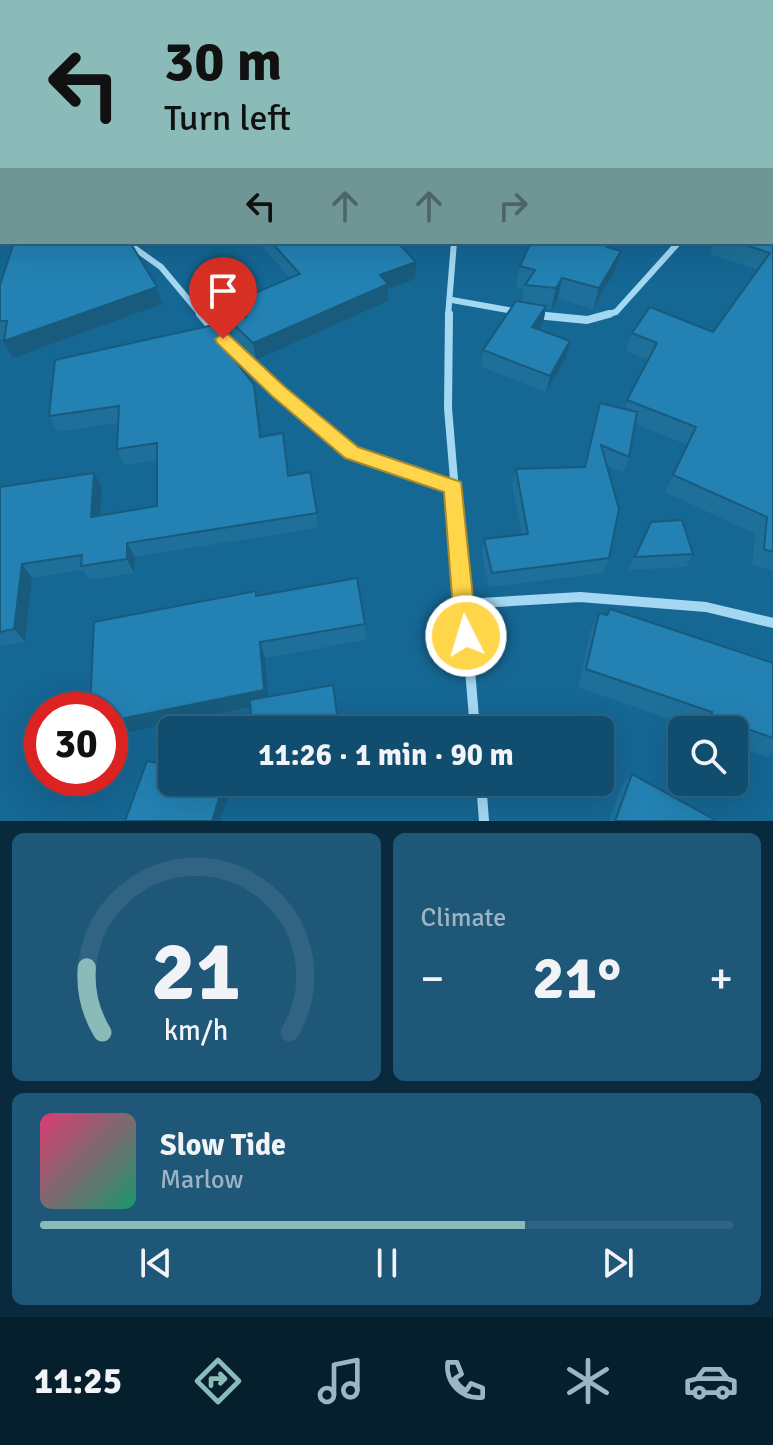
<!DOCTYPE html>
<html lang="en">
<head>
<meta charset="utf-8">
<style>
  body { margin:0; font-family:Signika,sans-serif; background:#1e5777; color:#f1f3f6; height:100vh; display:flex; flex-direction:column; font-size:30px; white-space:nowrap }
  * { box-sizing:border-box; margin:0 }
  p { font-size:26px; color:#9cb4c3 }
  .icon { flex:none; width:44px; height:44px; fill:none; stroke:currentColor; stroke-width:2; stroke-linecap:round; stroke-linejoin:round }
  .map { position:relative; height:821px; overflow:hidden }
  .panel { display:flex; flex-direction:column; gap:12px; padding:12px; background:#092a3d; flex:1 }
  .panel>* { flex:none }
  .top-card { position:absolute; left:0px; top:0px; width:774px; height:244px; box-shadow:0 8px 32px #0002,0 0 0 2px #306482; background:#8bbbb9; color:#111; overflow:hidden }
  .fabs { position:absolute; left:668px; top:716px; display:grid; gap:16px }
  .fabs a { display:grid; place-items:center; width:80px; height:80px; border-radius:12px; background:#104d6f; box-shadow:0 8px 32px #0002,0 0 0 2px #306482; font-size:40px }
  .speed { position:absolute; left:24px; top:692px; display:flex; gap:16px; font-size:40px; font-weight:700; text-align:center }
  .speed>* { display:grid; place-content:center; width:104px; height:104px; border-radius:50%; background:#104d6f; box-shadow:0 8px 32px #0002,0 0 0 2px #306482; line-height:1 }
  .speed .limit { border:12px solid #d22; background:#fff; color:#111 }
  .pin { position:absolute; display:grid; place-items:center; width:68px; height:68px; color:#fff; margin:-82px -34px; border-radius:50% 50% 50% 0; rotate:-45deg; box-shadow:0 0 8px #0007 }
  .pin .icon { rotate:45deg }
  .me { position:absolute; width:88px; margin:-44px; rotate:355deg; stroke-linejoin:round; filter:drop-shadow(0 0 6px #0008) }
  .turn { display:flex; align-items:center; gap:28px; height:168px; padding:0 32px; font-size:36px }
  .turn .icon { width:104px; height:104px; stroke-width:2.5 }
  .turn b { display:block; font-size:56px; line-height:68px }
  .lanes { display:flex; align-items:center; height:76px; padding:0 32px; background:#0003; justify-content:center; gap:40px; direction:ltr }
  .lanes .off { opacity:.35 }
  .big { font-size:60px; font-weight:800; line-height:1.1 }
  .panel .tile { flex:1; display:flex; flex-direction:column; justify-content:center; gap:12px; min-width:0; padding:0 28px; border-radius:12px; background:#1e5777 }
  .panel .dial { align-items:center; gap:0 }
  .dial svg { height:208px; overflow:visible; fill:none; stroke:#306482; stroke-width:7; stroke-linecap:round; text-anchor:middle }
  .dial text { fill:#f1f3f6; stroke:none }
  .song { display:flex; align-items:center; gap:24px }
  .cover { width:96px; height:96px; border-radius:12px; background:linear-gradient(135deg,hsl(340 70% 55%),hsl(160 70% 35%)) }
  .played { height:8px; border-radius:4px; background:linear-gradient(90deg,#8bbbb9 70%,#306482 70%) }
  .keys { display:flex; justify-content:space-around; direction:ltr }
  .heat { display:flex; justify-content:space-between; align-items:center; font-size:44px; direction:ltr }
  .panel .tiles { flex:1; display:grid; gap:12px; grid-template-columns:1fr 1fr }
  .tile:last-child { grid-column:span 2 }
  .trip { position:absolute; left:158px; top:716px; width:456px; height:80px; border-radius:12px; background:#104d6f; box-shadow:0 8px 32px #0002,0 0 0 2px #306482; font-weight:800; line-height:80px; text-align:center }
  .dock { display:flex; height:128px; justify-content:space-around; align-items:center; background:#061f2c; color:#9cb4c3 }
  .dock .icon { width:56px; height:56px }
  .dock .active { color:#8bbbb9 }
  .dock b { font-size:36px; color:#f1f3f6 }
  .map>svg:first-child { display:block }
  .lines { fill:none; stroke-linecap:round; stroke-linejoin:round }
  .minor-far3 { stroke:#a4d8f2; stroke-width:5 }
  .minor-far2 { stroke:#a4d8f2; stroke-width:6 }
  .minor-far1 { stroke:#a4d8f2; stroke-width:8 }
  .minor { stroke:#a4d8f2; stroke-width:10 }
  .wall { fill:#1e709a }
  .shaded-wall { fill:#185b7d }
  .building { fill:#2382b3; stroke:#185b7d; stroke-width:2 }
  .route { fill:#ffd54a; stroke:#a68a30; stroke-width:2 }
</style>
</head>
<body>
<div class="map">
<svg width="773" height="821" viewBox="0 0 773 821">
  <rect width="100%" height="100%" fill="#156794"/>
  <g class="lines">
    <polyline class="minor-far3" points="772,83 773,79"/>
    <g class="minor-far2">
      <polyline points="126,242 161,267 202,316"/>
      <polyline points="452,300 519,312"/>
      <polyline points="536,315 546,316"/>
      <polyline points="448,316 454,242"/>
      <polyline points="601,316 616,312 679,242"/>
    </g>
    <g class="minor-far1">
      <polyline points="200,314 216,333"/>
      <polyline points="449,314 448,408 459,539"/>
      <polyline points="536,315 587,320 609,314"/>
      <polyline points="232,348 351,452 454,487"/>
    </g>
    <g class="minor">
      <polyline points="459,537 475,730"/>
      <polyline points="463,604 580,597 706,607 773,623"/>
      <polyline points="481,782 484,821"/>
    </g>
  </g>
  <g class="wall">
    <polygon points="247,0 361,0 361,2 249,2"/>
    <polygon points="536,0 773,0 772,2 542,2"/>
    <polygon points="773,148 773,571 752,565 755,534 665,492 688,445 635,424 629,457 623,473 607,466 609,558 603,573 489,587 482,554 484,539 522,535 512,485 516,469 583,467 595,419 600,403 624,409 648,360 626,351 632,333 713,332 758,270 710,254 715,242 772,242"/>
    <polygon points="12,242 130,242 162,304 13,358 5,339 0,339 0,285 13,244"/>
    <polygon points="244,242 397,242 415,279 388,289 388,301 256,360 233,338 230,321 237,319 234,302 290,278 258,242 249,246"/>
    <polygon points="531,242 611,242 609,248 614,272 593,309 558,299 551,309 546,309 543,323 538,330 566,358 546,392 481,367 483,350 522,302 524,290 516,287 520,266"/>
    <polygon points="239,350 242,366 240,367 257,401 261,436 289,476 310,472 318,528 135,557 134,573 89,580 83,570 32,578 25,642 0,646 0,487 102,488 100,515 157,506 157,460 124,465 117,449 118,423 57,432 49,416"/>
    <polygon points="651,522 693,554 686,567 628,570"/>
    <polygon points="257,596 365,624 366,640 265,658 268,697 333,685 340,730 252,730 251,708 110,736"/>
    <polygon points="599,613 773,663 773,752 767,757 734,745 734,730 697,730 698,729 578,687 590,632"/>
    <polygon points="632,774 717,821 609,821 621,787"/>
  </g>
  <g class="shaded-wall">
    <polygon points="2,50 2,65 0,66 0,51"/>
    <polygon points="248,242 258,242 249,246"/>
    <polygon points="621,251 614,272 593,309 599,288"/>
    <polygon points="416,262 415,279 388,289 388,301 256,360 253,343 380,275"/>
    <polygon points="562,278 558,299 551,309 556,288"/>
    <polygon points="157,287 162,304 13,358 4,341"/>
    <polygon points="546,306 543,323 529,344 532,327"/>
    <polygon points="570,341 566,358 546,392 550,376"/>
    <polygon points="239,350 242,366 233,370 230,354"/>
    <polygon points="254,385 257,401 263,452 260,437"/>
    <polygon points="94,473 102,488 99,531 91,517"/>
    <polygon points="127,543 135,557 134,573 127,559"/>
    <polygon points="22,564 32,578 25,642 14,629"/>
    <polygon points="260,642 265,658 269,704 110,736 110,721"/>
    <polygon points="224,782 228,782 231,787 220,821 212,821"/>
  </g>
  <g class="building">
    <polygon points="276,0 356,0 356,2 274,2"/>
    <polygon points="369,0 372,0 395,2 369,2"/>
    <polygon points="569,0 773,0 773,56 772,56 772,2 575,2"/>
    <polygon points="0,4 2,5 2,50 0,51"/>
    <polygon points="773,148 773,552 764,549 767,517 673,475 696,427 627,400 657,343 632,333 650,307 713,332 770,253 736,242 772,242"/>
    <polygon points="14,242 130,242 157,287 4,341 7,321 0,321 0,285"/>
    <polygon points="271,242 397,242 416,262 380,275 388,284 253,343 230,321 246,317 234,302 300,274"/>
    <polygon points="531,242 609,242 607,247 621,251 599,288 562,278 556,288 525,285 535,270 520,266"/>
    <polygon points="516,301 546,306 532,327 570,341 550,376 483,350"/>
    <polygon points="213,325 239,350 230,354 254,385 260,437 283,433 288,476 310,472 317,513 127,543 127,559 81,566 82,555 22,564 14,629 0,632 0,487 94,473 91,517 157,506 157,443 117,449 119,406 49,416 55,360"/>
    <polygon points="600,403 637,412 629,457 601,445 619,509 609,558 492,573 484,539 528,534 516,469 585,467"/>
    <polygon points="682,520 693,554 635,557 651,522"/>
    <polygon points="357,578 365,624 260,642 264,690 110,721 110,710 90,710 94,622 256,591 256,596"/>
    <polygon points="610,609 773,663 773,738 712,716 712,712 586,669 599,613 607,615"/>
    <polygon points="333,685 339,728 330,730 252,730 250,700"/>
    <polygon points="147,761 172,766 172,782 224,782 212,821 125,821"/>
    <polygon points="632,774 717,821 615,821"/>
  </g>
  <polygon class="route" points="223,333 229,335 285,387 358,447 461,482 477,636 474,643 466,646 458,643 455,636 444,492 345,458 272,396 217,343 215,339"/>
</svg>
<div class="fabs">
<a><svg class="icon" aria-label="search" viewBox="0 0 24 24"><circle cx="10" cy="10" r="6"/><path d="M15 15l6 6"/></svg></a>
</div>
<div class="speed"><div class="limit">30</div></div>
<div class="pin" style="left:223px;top:339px;background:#d93025"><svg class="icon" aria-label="arrive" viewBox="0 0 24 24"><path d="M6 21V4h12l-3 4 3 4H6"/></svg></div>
<svg class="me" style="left:466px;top:636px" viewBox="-20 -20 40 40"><circle r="17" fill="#ffd54a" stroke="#fff" stroke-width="3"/><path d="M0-11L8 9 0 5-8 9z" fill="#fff"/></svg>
<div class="trip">11:26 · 1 min · 90 m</div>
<div class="top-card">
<div class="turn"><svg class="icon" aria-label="left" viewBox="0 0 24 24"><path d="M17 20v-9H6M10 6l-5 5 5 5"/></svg><div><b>30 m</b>Turn left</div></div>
<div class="lanes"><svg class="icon" aria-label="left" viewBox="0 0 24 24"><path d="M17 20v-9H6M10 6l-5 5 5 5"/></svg><svg class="icon off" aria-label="ahead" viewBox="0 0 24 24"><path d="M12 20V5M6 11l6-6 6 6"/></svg><svg class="icon off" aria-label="ahead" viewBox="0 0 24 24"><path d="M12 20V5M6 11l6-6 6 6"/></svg><svg class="icon off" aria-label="right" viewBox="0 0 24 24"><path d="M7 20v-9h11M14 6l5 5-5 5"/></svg></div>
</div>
</div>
<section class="panel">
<div class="tiles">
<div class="tile dial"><svg viewBox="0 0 100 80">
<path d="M14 69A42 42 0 1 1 86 69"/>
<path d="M14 69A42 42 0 0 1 8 44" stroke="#8bbbb9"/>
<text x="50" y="56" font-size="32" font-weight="700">21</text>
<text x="50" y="72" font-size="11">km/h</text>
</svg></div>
<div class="tile"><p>Climate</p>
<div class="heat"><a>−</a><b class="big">21°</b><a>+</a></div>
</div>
<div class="tile">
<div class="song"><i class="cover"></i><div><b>Slow Tide</b><p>Marlow</p></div></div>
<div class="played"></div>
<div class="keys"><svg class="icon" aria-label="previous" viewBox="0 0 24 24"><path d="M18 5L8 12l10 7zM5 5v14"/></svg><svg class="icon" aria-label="pause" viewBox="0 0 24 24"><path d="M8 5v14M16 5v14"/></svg><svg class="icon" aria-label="next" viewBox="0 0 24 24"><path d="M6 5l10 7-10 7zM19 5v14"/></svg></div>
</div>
</div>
</section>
<nav class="dock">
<b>11:25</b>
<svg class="icon active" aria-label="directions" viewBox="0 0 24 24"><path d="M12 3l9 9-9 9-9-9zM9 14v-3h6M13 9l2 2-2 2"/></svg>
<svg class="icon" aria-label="music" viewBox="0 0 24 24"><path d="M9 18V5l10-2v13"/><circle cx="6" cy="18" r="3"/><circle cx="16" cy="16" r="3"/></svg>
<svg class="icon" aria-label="phone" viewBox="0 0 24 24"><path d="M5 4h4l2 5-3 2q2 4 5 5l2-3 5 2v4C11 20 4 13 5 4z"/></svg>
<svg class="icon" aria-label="climate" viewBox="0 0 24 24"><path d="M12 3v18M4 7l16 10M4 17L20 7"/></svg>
<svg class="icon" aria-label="car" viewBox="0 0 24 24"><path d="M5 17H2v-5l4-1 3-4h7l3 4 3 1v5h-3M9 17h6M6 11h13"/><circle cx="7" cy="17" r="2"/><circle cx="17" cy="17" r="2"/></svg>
</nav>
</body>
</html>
